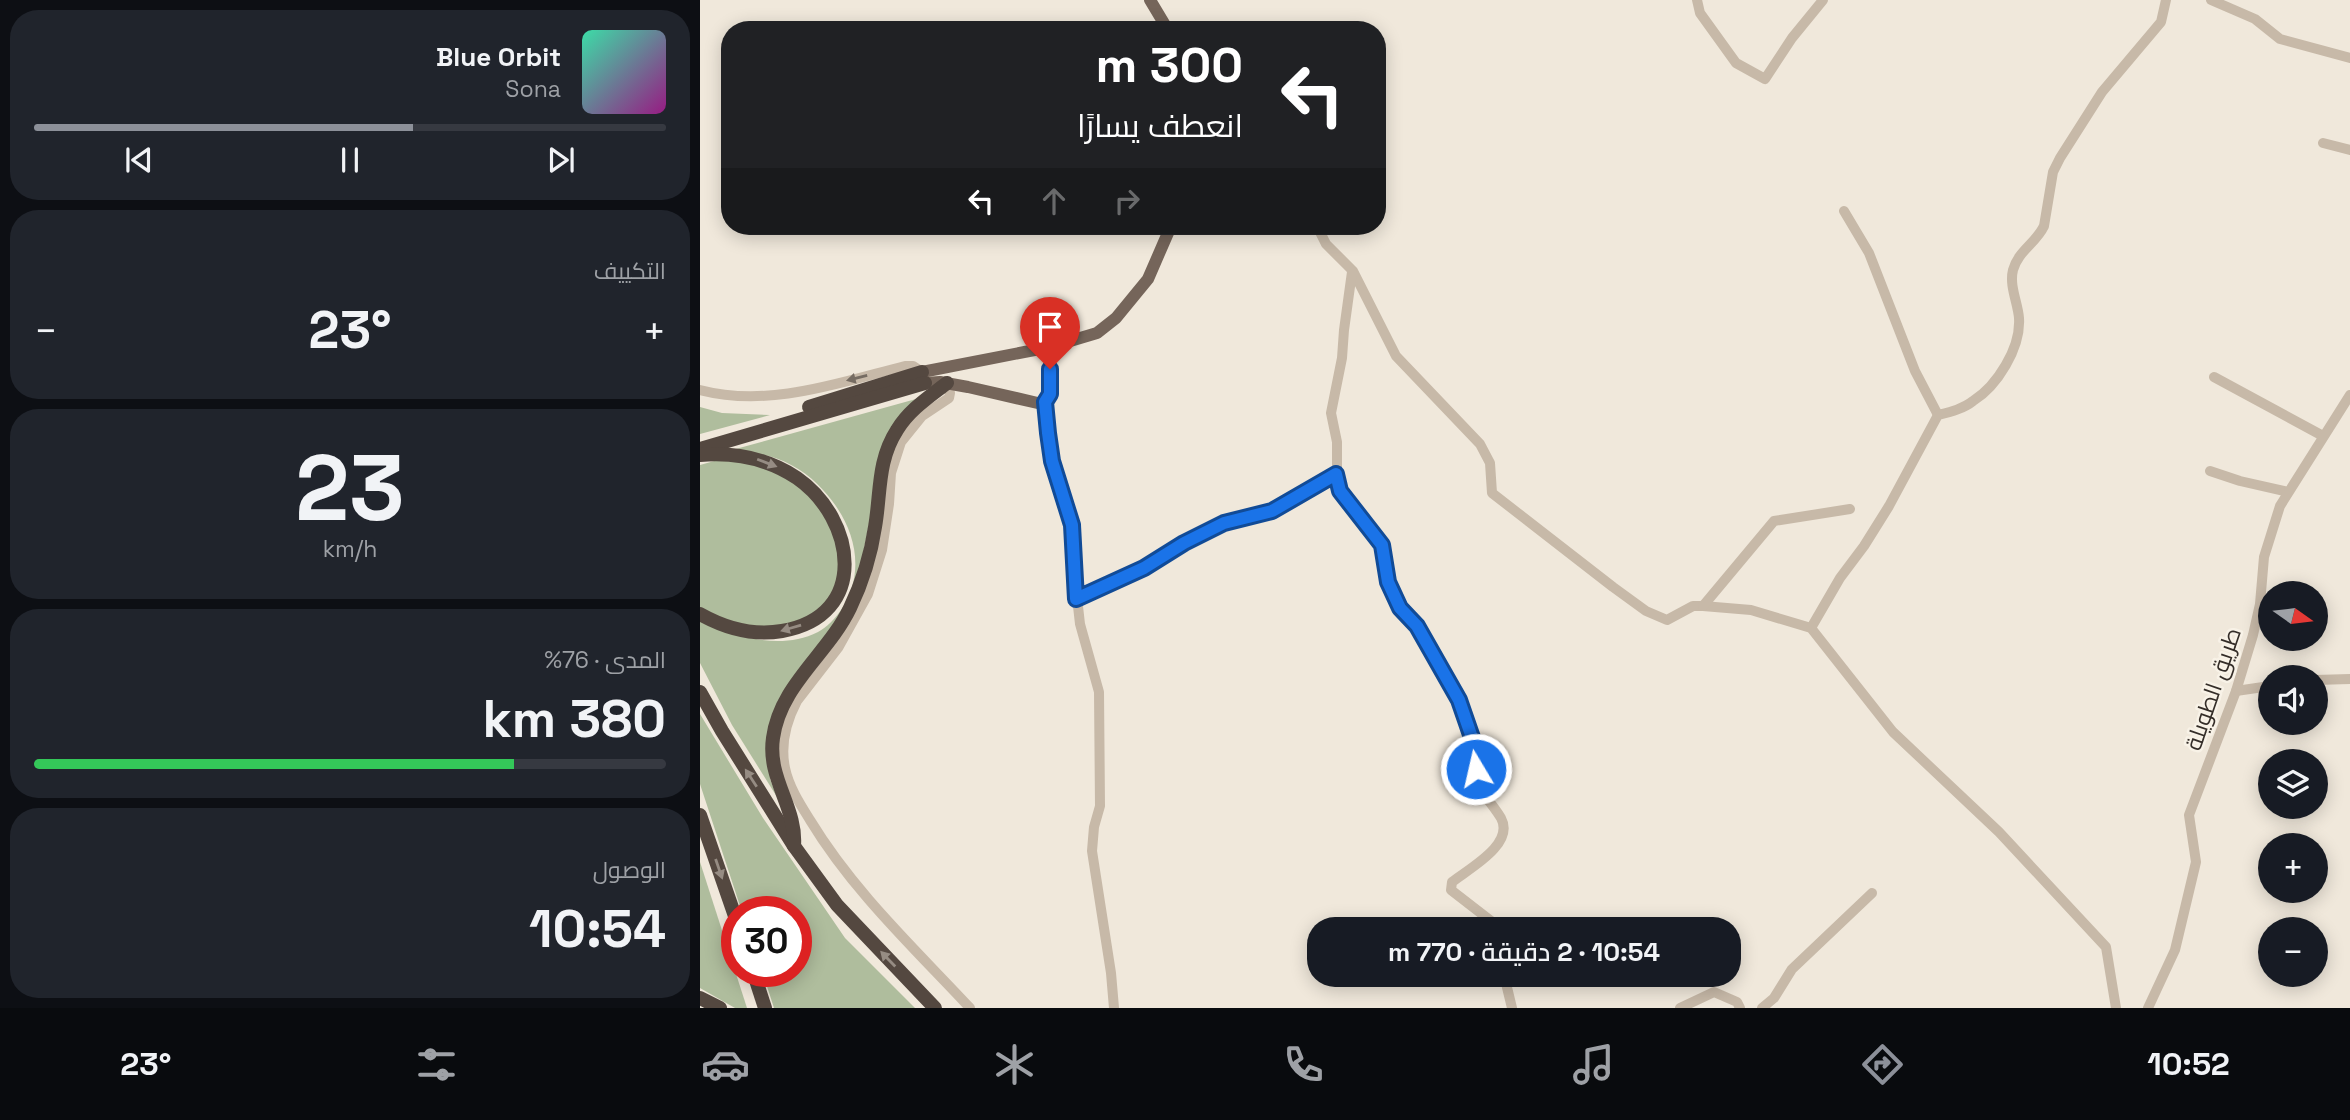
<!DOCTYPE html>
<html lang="ar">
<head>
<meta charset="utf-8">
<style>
  body { margin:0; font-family:"Space Grotesk",Cairo,sans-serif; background:#20242c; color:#f1f3f6; direction:rtl; height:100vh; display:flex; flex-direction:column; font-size:26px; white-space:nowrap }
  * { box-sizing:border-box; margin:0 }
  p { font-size:23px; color:#9ea1a6 }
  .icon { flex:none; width:38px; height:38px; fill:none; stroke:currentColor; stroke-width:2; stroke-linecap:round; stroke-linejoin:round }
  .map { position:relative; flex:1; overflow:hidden; direction:ltr }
  .panel { display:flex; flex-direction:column; gap:10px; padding:10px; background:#0d0f14; width:700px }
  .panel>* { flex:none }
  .guide { position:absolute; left:21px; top:21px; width:665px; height:214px; border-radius:28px; box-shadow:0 4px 18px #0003; direction:rtl; background:#202124; color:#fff; overflow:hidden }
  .needle { width:46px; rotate:104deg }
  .fabs { position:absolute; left:1558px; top:581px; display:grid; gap:14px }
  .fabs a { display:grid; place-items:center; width:70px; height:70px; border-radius:50%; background:#171b24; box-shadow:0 4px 18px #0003; font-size:35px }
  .speed { position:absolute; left:21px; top:896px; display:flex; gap:14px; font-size:35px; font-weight:700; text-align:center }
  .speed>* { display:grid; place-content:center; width:91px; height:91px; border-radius:50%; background:#171b24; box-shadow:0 4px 18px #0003; line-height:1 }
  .speed .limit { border:10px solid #d22; background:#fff; color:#111 }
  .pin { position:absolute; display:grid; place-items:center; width:60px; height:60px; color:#fff; margin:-72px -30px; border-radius:50% 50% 50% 0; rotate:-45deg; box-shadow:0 0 7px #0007 }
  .pin .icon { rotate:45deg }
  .me { position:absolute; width:77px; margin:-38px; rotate:351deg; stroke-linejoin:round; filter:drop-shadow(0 0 5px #0008) }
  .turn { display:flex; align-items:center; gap:24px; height:147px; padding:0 28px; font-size:32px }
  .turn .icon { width:91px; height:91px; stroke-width:2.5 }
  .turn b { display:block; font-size:49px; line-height:60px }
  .lanes { display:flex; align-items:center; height:66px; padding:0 28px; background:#0003; justify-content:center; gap:35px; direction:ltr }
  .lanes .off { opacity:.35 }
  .big { font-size:52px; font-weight:600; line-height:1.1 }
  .panel .tile { flex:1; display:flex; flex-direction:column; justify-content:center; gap:10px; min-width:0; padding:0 24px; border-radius:28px; background:#20242c }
  .panel .dial { align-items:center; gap:0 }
  .dial b { font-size:91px; line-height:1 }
  .song { display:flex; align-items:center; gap:21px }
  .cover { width:84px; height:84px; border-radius:10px; background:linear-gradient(135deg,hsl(160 70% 55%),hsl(310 70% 35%)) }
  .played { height:7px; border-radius:4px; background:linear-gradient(90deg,#8c9099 60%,#363941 60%) }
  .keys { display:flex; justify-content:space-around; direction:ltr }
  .heat { display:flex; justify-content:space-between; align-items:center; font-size:38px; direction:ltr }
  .charge { height:10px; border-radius:5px; background:linear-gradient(90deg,#34c759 76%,#363941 0) }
  .trip { position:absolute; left:607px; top:917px; width:434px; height:70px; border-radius:28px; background:#171b24; box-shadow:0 4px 18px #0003; font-weight:600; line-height:70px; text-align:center; direction:rtl }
  .menu { display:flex; height:112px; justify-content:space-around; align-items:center; background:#090b0e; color:#9ea1a6 }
  .menu .icon { width:49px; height:49px }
  .menu .active { color:#8c9099 }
  .menu b { font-size:32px; color:#f1f3f6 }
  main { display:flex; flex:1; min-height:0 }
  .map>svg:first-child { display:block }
  .green { fill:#afbd9d }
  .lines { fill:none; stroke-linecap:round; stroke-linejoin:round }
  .minor { stroke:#c7b9a8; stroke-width:10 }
  .major { stroke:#75655a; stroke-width:12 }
  .highway { stroke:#544840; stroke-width:14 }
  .oneway { fill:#766c62 }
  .oneway2 { fill:#968c83 }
  .route-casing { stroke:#114b97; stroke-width:18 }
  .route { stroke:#1a73e8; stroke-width:12 }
  .labels { text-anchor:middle; stroke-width:5; stroke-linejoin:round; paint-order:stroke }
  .street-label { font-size:23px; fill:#342d28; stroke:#f8f2e7 }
</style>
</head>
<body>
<main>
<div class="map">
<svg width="1650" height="1008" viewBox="0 0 1650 1008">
  <rect width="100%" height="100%" fill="#f0e8db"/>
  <g class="green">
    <path d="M234,394l-57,90 -24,119 -64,88 -19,88 7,18 -45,-72 -32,-62v-43c35,17 80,31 118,12 9,-5 17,-13 23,-22 27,-40 13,-87 -18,-120 -14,-16 -33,-28 -54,-34 -11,-3 -24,-4 -37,-6z"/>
    <polygon points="0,407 22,413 70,415 0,434"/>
    <polygon points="32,459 83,473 124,507 145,563 125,612 73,630 29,621 0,608 0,465 18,460"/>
    <polygon points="0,714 63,818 145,938 215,1008 74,1008 62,971 96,971 96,912 42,912 0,784"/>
    <polygon points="0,862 47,1008 35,1008 0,988"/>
  </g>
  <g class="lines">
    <g class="minor">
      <polyline points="997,0 1000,13 1036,63 1065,79 1092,38 1123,0"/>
      <polyline points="1511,0 1555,19 1580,39 1650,58"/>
      <polyline points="1623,143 1650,150"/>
      <polyline points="1144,211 1169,253 1215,371 1238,415"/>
      <polyline points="617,226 626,244 653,271 696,356 780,444 790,463 792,493 913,587 946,611 967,620 993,606 1003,606 1051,610 1111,628 1193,732 1299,832 1406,947 1416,1008"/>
      <path d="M652,272l-8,58 -2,28 -11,55 6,29v32l3,17 42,54 6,37 12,26 17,18 42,74 19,55 -3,28c8,11 19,23 26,35 14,26 -31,50 -49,64l-1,8 40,31 2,8"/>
      <polyline points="1514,377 1623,436"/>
      <path d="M247,383l3,10 -1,5 -27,18 -21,26 -10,31 -2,31 -7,46 -14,44 -30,54 -41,53c-11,21 -17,43 -12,67 4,19 15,36 25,52 43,71 104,128 160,188"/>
      <path d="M0,390c69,18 138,-7 205,-24h8l9,6"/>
      <polyline points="345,402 352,461 372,525 372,553 380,624 399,692 400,806 394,827 392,851 411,973 414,1008"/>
      <polyline points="1510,471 1540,481 1588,492"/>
      <polyline points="376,599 444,568 484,543 524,523 572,511 637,474"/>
      <polyline points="1003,606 1074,521 1150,509"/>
      <path d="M1111,628l29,-50 24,-32 25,-40 49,-91c12,-3 25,-6 35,-14 24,-15 48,-53 46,-83 -1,-15 -10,-32 -6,-48 5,-19 23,-27 31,-44l9,-54 7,-14 42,-66 59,-70 5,-22"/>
      <polyline points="1615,680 1650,679"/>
      <polyline points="1536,691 1570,686"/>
      <polyline points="804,975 812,1008"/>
      <polyline points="980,1008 1014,992 1037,1002 1040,1008"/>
      <polyline points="1062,1008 1074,998 1092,969 1172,893"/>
      <polyline points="1448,1008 1475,950 1496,862 1489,815 1536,691 1553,635 1560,604 1564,557 1580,506 1650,395"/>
    </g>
    <g class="major">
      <polyline points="450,0 468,30"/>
      <polyline points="222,372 350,347 397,333 416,318 448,279 471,226"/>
      <polyline points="225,383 240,382 268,387 342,404 350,394 350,347"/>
    </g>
    <g class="highway">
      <polyline points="109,407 222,372"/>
      <polyline points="0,449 225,383"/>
      <path d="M0,455c35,-3 67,3 97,23 59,41 73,138 -15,153 -29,5 -57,-3 -82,-17"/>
      <polyline points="0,692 22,731 94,846 137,905 235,1008"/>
      <polyline points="0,815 37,922"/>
      <path d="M94,846c3,-39 -27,-67 -21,-108 7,-53 55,-84 77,-130 12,-25 21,-54 25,-81 6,-34 2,-66 22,-97 12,-20 32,-33 50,-47"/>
      <polyline points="53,971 65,1008"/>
      <polyline points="0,998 20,1008"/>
    </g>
  </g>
  <defs><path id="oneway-solid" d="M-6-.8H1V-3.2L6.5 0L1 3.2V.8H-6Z" transform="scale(1.75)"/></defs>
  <use class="oneway" href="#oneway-solid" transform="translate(157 378) rotate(166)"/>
  <g class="oneway2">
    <use href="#oneway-solid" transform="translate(67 463) rotate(21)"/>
    <use href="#oneway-solid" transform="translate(91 628) rotate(164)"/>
    <use href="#oneway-solid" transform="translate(51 778) rotate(-123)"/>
    <use href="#oneway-solid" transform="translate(19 869) rotate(71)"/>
    <use href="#oneway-solid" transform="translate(188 959) rotate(-134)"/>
  </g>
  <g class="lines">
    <g class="route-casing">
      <polyline id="route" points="350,369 350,394 345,402 348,433 352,461 372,525 376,599 444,568 484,543 524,523 572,511 636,474 640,491 682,545 688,582 700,608 717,626 759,700 778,755 776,769"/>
    </g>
    <use href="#route" class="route"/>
  </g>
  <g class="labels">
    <g class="street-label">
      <text transform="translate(1513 689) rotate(-71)" y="8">طريق الطويلة</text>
    </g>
  </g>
</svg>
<div class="fabs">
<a><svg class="needle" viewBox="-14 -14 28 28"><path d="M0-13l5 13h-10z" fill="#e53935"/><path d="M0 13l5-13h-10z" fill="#9ea1a6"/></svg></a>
<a><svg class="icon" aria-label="sound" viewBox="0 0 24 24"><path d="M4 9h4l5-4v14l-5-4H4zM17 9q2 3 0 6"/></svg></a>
<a><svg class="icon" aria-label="layers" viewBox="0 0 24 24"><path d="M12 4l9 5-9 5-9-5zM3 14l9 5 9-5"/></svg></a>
<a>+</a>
<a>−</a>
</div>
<div class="speed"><div class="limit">30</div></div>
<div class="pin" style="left:350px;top:369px;background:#d93025"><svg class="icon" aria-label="arrive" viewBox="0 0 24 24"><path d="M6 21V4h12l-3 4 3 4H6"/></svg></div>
<svg class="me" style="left:776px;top:769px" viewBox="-20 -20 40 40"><circle r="17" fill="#1a73e8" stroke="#fff" stroke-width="3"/><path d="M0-11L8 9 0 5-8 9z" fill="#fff"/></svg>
<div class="trip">10:54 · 2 دقيقة · 770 m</div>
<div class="guide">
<div class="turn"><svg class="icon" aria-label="left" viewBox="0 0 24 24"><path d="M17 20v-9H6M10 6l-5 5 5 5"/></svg><div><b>300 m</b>انعطف يسارًا</div></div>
<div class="lanes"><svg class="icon" aria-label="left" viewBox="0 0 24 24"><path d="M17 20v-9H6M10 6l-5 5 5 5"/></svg><svg class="icon off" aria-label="ahead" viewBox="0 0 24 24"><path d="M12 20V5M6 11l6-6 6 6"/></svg><svg class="icon off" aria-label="right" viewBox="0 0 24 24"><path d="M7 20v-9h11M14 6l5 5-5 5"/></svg></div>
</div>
</div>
<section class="panel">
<div class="tile">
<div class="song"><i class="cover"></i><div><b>Blue Orbit</b><p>Sona</p></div></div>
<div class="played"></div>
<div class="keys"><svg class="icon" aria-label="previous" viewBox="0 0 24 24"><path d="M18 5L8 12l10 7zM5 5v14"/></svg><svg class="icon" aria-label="pause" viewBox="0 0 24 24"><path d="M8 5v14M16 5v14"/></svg><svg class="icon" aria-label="next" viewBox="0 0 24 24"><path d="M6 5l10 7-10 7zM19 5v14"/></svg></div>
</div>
<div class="tile"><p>التكييف</p>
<div class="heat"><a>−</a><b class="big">23°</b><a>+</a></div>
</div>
<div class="tile dial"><b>23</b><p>km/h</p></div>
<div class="tile"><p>المدى · 76%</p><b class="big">380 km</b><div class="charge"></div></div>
<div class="tile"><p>الوصول</p><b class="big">10:54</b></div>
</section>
</main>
<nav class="menu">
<b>10:52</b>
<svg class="icon active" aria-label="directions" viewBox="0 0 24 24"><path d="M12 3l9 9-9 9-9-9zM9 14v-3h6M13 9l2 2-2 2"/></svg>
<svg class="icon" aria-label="music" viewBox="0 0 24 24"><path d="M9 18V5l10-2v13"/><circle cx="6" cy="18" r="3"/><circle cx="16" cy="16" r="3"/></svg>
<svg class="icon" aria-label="phone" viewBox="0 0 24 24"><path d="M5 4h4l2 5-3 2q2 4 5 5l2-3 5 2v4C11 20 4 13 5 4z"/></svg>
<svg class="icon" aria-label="climate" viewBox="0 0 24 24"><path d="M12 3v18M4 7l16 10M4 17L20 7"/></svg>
<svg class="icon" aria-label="car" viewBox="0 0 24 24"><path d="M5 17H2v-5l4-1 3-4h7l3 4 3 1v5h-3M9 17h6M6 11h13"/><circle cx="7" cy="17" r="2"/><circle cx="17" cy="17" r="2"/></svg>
<svg class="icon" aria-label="filters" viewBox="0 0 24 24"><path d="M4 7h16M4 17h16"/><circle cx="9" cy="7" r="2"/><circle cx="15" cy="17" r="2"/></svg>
<b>23°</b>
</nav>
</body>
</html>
